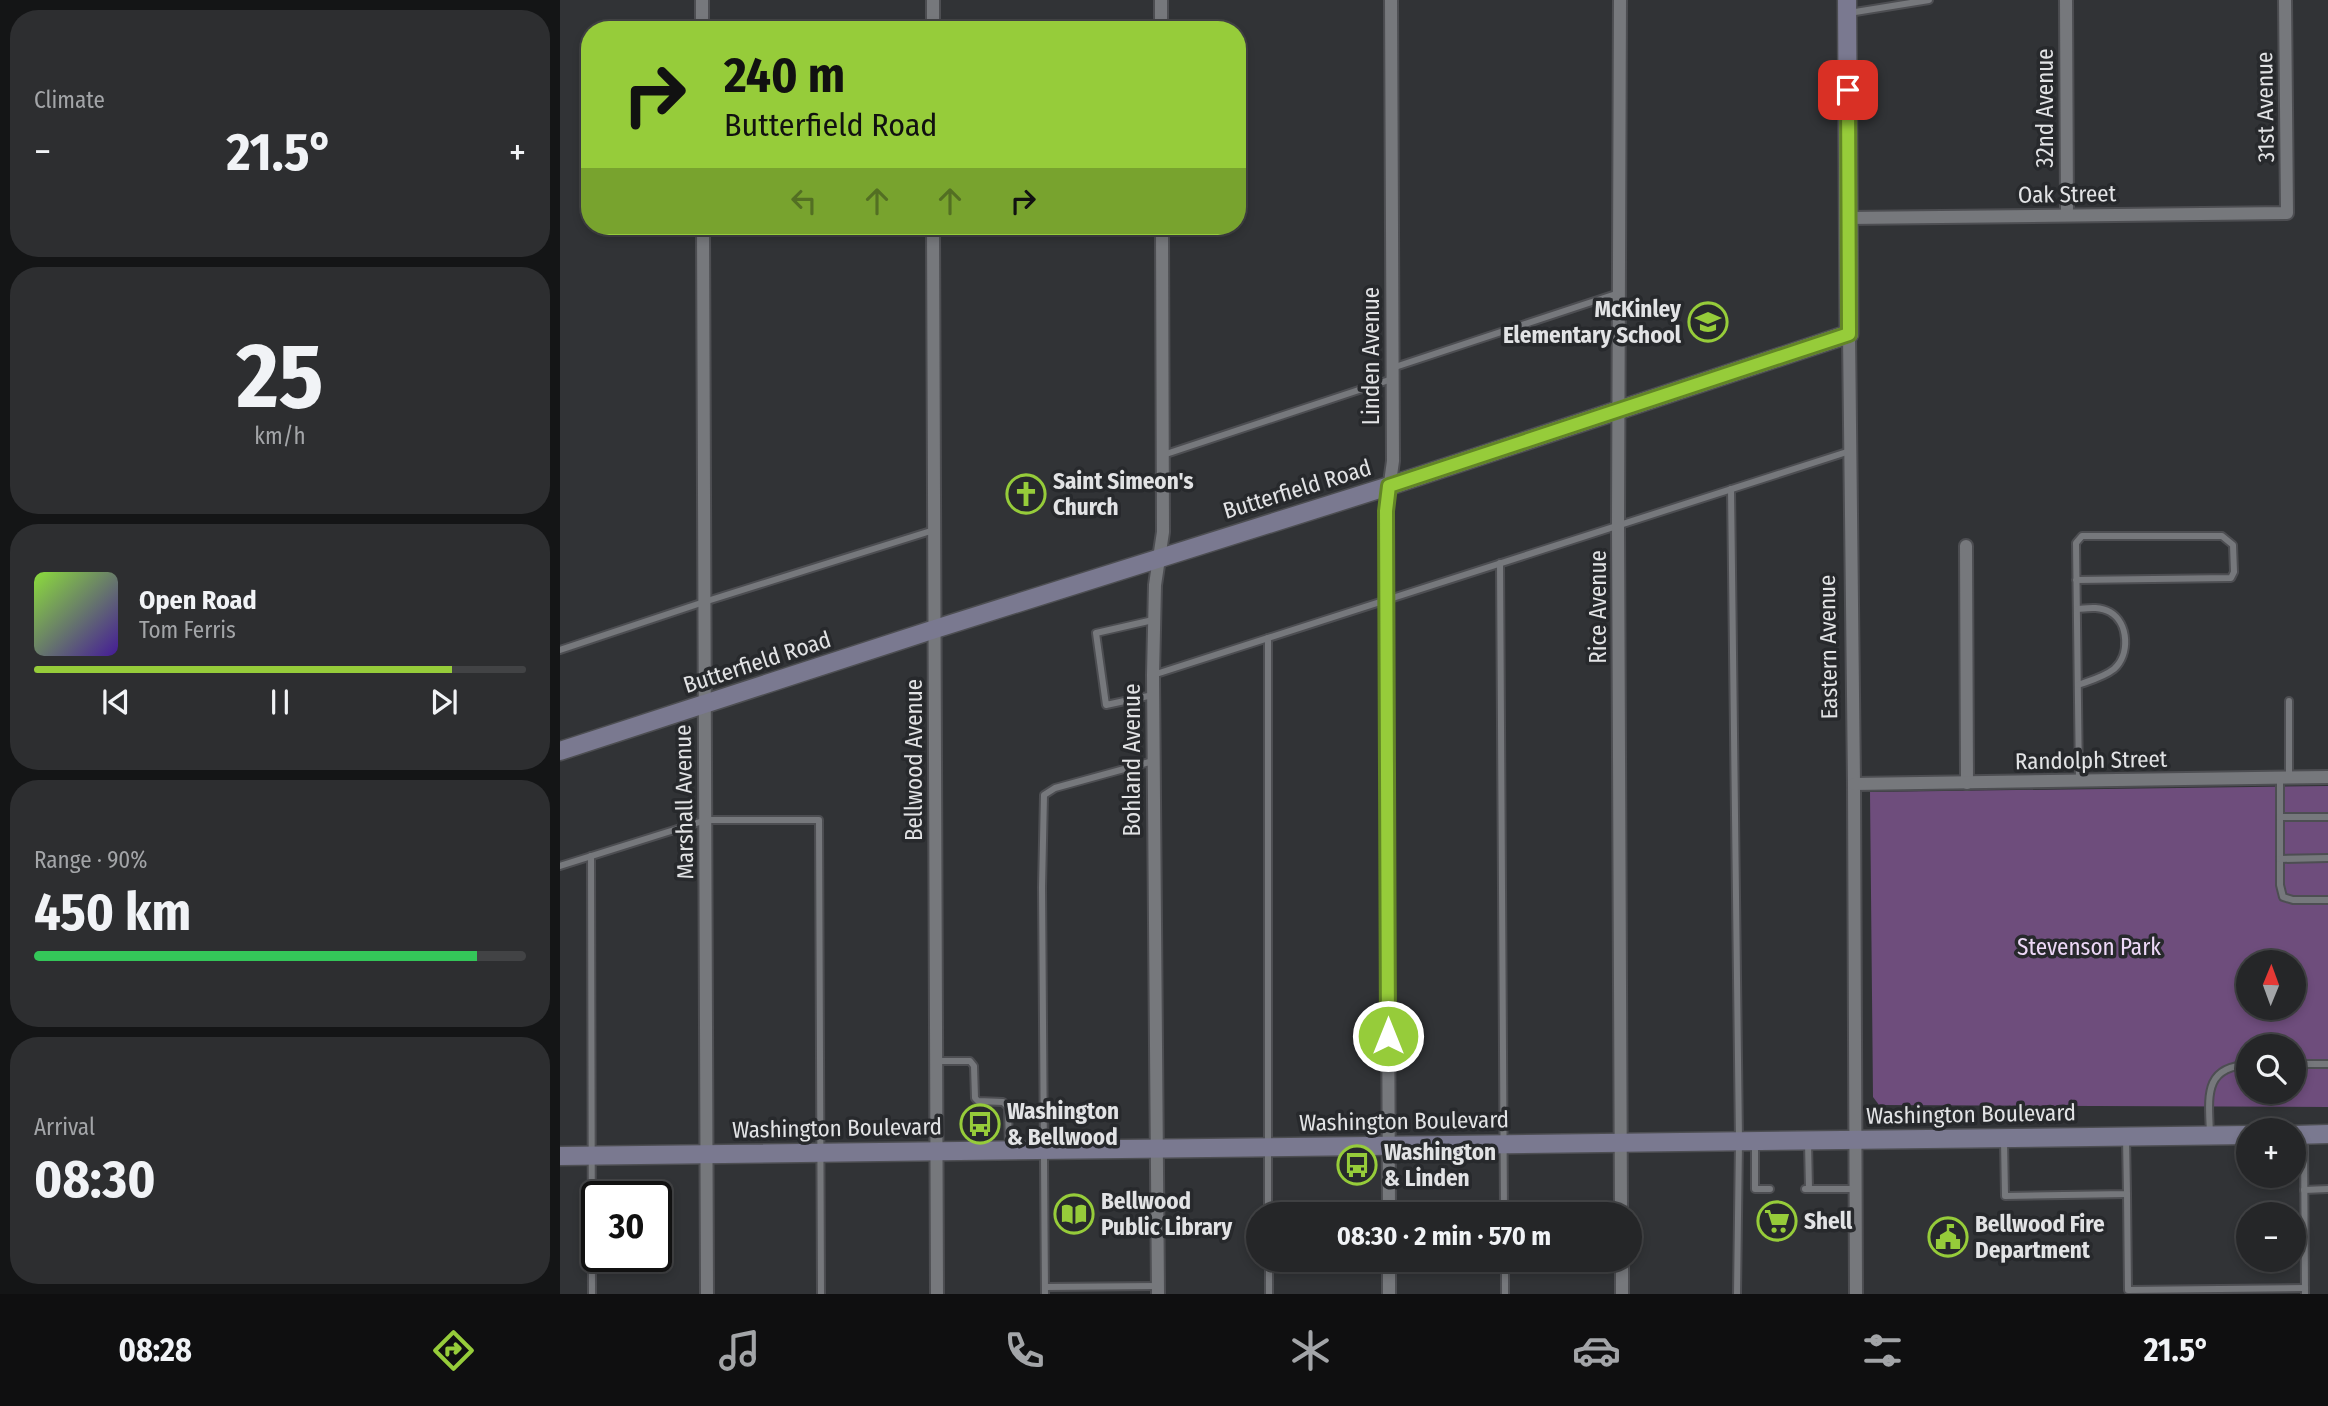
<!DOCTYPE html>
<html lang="en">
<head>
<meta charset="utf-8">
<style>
  body { margin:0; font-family:"Fira Sans Condensed",sans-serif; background:#2d2e30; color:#f1f3f6; height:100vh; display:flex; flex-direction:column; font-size:26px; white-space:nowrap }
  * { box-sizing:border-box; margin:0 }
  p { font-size:23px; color:#a3a5a8 }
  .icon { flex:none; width:38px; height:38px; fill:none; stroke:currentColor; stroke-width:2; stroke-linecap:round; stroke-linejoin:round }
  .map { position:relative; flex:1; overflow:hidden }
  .sheet { display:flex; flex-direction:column; gap:10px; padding:10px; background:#141516; width:560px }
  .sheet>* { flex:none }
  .hud { position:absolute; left:21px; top:21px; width:665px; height:214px; border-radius:28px; box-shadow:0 4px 10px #0003,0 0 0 2px #424345; background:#96cc3a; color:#111; overflow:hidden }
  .needle { width:46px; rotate:1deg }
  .controls { position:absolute; left:1676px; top:950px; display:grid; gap:14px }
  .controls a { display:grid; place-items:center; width:70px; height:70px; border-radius:50%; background:#252628; box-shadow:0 4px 10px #0003,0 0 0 2px #424345; font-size:35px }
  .speed { position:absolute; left:21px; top:1181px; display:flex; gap:14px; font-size:35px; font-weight:700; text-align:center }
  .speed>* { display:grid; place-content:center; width:91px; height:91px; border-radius:50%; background:#252628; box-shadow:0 4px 10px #0003,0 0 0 2px #424345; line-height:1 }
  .speed .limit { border:4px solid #111; border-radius:10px; background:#fff; color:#111 }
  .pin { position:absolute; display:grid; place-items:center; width:60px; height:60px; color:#fff; margin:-30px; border-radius:14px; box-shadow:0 4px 10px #0006 }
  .me { position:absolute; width:77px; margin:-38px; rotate:0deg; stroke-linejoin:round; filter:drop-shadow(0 0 5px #0008) }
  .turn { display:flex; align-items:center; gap:24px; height:147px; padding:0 28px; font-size:32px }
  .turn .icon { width:91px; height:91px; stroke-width:2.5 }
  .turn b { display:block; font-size:49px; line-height:60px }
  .lanes { display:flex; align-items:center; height:66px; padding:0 28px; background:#0003; justify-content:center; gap:35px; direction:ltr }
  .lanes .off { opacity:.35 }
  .big { font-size:52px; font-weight:700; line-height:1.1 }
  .sheet .widget { flex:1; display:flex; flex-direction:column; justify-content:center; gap:10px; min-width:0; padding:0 24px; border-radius:28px; background:#2d2e30 }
  .sheet .dial { align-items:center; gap:0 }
  .dial b { font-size:91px; line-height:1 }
  .song { display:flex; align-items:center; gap:21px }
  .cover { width:84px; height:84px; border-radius:10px; background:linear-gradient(135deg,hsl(90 70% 55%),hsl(260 70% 35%)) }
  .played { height:7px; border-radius:4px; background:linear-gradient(90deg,#96cc3a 85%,#424345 85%) }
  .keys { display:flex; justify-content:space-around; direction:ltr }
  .heat { display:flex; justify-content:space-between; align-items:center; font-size:38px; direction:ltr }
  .charge { height:10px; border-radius:5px; background:linear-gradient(90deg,#34c759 90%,#424345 0) }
  .trip { position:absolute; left:686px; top:1202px; width:396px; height:70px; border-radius:35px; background:#252628; box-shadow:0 4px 10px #0003,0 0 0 2px #424345; font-weight:700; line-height:70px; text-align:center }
  .tab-bar { display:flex; height:112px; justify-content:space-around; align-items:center; background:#0f0f10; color:#a3a5a8 }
  .tab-bar .icon { width:49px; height:49px }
  .tab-bar .on { color:#96cc3a }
  .tab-bar b { font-size:32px; color:#f1f3f6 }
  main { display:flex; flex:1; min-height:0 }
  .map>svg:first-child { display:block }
  .green { fill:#6e4d7c; fill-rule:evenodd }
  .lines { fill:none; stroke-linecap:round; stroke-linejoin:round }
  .lane-casing { stroke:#4d4e52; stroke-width:10 }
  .street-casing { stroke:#4d4e52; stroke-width:16 }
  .secondary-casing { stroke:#4d4e52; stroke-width:21 }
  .lane { stroke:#76787c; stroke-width:6 }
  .street { stroke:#76787c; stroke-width:12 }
  .secondary { stroke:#7a7990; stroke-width:18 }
  .route-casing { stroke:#628526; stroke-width:18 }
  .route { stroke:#96cc3a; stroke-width:12 }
  .labels { text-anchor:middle; stroke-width:7; stroke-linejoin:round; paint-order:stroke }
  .street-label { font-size:23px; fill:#e2e3e5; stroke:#27292c }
  .poi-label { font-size:23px; font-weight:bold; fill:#e2e3e5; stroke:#27292c; text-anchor:start }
  .park-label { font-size:23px; fill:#edd8f7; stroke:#27292c }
</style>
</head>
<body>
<main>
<section class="sheet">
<div class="widget"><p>Climate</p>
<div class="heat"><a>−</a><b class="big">21.5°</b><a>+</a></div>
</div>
<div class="widget dial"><b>25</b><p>km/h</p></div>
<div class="widget">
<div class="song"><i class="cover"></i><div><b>Open Road</b><p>Tom Ferris</p></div></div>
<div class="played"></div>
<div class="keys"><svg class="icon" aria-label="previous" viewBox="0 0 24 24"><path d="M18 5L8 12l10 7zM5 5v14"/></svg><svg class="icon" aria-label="pause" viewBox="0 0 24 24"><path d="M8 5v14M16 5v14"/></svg><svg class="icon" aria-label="next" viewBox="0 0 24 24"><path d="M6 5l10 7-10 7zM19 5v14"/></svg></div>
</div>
<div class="widget"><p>Range · 90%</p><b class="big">450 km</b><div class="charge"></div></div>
<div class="widget"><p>Arrival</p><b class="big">08:30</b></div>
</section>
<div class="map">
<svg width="1768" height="1294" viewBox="0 0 1768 1294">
  <rect width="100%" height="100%" fill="#313336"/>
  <path class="green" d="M1768,786v321l-449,-2 -6,-8 -3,-305zM1689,962h45v46h-45zM1689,1046h45v46h-45z"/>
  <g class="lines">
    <g class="lane-casing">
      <g id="lane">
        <polyline points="1289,13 1369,0"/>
        <polyline points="832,368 1059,293"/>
        <polyline points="603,455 832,379"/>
        <polyline points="1171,489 1179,1141 1177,1294"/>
        <polyline points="940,563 944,1214"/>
        <polyline points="1516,580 1671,578 1674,572 1673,545 1662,536 1522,536 1516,543 1519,781"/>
        <path d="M1517,609c11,-1 23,-3 33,3 19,11 20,43 4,57 -10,8 -25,12 -36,16"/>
        <polyline points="708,638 708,1214"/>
        <polyline points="0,650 144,602 374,530"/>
        <polyline points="593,675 1290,451"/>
        <polyline points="593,695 546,705 536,633 593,620"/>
        <polyline points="1720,778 1720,885 1723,897 1733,900 1768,900"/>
        <polyline points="1729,778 1729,701"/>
        <polyline points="1720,817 1768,817"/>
        <polyline points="31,856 32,1294"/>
        <polyline points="1720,859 1768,858"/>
        <polyline points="0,866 146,820 259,820 261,1294"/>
        <polyline points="376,1061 410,1061 414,1066 415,1098 418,1101 443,1102 448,1107 449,1148"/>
        <polyline points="1734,1064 1768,1064"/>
        <path d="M1650,1135c-1,-36 -8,-69 39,-70"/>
        <polyline points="1744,1136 1745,1294"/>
        <polyline points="1444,1140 1445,1196 1567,1194 1566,1138"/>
        <polyline points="1248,1142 1249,1189"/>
        <polyline points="1195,1143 1195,1189 1210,1189"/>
        <polyline points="1245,1189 1295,1189"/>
        <polyline points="1744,1190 1768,1189"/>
        <polyline points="1567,1194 1568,1290 1745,1288"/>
        <polyline points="709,1260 709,1294"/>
        <polyline points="945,1260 945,1294"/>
        <polyline points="485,1287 597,1286"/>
        <polyline points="485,1294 482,887 484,795 495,788 593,761"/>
      </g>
    </g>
    <g class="street-casing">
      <g id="street">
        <polyline points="142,0 142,30"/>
        <polyline points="373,0 373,30"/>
        <polyline points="601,0 601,30"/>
        <polyline points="1060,0 1058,525 1061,1214"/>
        <polyline points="1506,0 1507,215"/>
        <polyline points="1288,218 1727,213 1725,0"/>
        <polyline points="143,226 147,1294"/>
        <polyline points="373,226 377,1294"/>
        <polyline points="1289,334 1294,784 1296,1294"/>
        <polyline points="1406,546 1407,783"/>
        <polyline points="1294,784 1768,777"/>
        <polyline points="829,1214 826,511 833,461 831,0"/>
        <polyline points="829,1260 829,1294"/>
        <polyline points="1062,1260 1062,1294"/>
        <polyline points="598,1294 593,675 595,585 603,532 602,226"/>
      </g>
    </g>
    <g class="secondary-casing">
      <g id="secondary">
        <polyline points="0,751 375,629 829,486 1289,334 1287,0"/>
        <polyline points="1734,1135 1768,1134"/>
        <polyline points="0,1156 1689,1135"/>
      </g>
    </g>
    <use href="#lane" class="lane"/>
    <use href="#street" class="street"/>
    <use href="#secondary" class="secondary"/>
  </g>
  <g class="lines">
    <g class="route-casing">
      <polyline id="route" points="828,1036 826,511 829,486 1289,334 1288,90"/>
    </g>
    <use href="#route" class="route"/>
  </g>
  <defs>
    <g id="school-ring" transform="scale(2.0125)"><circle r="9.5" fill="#27292c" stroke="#96cc3a" stroke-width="1.5"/><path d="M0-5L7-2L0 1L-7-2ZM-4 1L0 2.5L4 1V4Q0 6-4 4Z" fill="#96cc3a"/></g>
    <g id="church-ring" transform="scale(2.0125)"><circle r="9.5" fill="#27292c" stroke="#96cc3a" stroke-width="1.5"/><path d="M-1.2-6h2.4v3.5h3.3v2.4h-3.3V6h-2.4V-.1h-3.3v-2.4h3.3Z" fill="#96cc3a"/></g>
    <g id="bus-ring" transform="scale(2.0125)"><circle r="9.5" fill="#27292c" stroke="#96cc3a" stroke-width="1.5"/><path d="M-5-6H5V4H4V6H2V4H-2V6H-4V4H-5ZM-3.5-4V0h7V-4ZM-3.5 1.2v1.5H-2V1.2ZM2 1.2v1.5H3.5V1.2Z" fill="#96cc3a"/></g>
    <g id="library-ring" transform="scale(2.0125)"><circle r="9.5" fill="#27292c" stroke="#96cc3a" stroke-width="1.5"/><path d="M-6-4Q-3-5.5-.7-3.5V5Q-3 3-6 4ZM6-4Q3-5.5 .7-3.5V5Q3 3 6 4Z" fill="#96cc3a"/></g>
    <g id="supermarket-ring" transform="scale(2.0125)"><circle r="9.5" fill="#27292c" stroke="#96cc3a" stroke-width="1.5"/><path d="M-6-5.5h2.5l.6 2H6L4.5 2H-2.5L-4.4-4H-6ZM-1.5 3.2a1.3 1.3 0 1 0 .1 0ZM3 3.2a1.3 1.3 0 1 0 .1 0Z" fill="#96cc3a"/></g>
    <g id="civic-ring" transform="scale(2.0125)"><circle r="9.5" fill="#27292c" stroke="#96cc3a" stroke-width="1.5"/><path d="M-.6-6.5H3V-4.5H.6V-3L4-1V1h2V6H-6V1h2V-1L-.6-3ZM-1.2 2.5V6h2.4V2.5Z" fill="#96cc3a"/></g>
  </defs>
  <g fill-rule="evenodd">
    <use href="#school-ring" x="1148" y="322"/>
    <use href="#church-ring" x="466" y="494"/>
    <use href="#bus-ring" x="420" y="1124"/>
    <use href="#bus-ring" x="797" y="1165"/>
    <use href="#library-ring" x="514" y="1214"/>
    <use href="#supermarket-ring" x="1217" y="1221"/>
    <use href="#civic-ring" x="1388" y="1237"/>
  </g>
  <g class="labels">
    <g class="street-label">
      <text transform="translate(1705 107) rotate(-91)" y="8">31st Avenue</text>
      <text transform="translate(1485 108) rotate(-90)" y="8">32nd Avenue</text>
      <text transform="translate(1507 194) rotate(-1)" y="8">Oak Street</text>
      <text transform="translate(811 356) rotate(-90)" y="8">Linden Avenue</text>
      <text transform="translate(737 489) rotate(-17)" y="8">Butterfield Road</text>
      <text transform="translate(1038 607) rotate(-90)" y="8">Rice Avenue</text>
      <text transform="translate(1268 647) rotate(-91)" y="8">Eastern Avenue</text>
      <text transform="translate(197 662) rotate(-18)" y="8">Butterfield Road</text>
      <text transform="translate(354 760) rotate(-90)" y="8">Bellwood Avenue</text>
      <text transform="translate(572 760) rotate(-90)" y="8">Bohland Avenue</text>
      <text transform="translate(1531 760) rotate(-1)" y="8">Randolph Street</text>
      <text transform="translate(124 802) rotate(-91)" y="8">Marshall Avenue</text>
      <text transform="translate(1411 1114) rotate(-1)" y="8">Washington Boulevard</text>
      <text transform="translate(844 1121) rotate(-1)" y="8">Washington Boulevard</text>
      <text transform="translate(277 1128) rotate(-1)" y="8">Washington Boulevard</text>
    </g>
    <g class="poi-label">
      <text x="1121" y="317" text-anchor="end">McKinley<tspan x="1121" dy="26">Elementary School</tspan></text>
      <text x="493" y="489">Saint Simeon's<tspan x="493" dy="26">Church</tspan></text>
      <text x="447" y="1119">Washington<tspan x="447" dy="26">&amp; Bellwood</tspan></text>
      <text x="824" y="1160">Washington<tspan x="824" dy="26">&amp; Linden</tspan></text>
      <text x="541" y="1209">Bellwood<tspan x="541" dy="26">Public Library</tspan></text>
      <text x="1244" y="1229">Shell</text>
      <text x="1415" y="1232">Bellwood Fire<tspan x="1415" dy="26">Department</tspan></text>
    </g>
    <g class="park-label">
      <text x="1529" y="955">Stevenson Park</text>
    </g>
  </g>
</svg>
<div class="controls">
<a><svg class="needle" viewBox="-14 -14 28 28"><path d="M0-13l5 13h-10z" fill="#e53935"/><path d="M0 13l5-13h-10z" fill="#a3a5a8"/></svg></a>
<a><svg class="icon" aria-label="search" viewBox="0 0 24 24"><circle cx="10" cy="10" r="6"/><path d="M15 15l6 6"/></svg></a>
<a>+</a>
<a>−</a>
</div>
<div class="speed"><div class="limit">30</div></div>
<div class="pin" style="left:1288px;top:90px;background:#d93025"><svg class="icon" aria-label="arrive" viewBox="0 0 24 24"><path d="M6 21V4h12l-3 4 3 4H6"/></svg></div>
<svg class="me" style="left:828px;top:1036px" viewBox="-20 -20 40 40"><circle r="17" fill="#96cc3a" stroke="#fff" stroke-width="3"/><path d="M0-11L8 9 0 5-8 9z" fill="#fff"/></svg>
<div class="trip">08:30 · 2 min · 570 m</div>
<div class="hud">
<div class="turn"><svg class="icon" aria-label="right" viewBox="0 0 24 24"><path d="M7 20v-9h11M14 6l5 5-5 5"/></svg><div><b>240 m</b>Butterfield Road</div></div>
<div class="lanes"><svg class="icon off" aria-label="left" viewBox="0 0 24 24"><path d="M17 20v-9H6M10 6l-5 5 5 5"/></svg><svg class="icon off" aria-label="ahead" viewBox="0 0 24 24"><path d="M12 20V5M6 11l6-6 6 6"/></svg><svg class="icon off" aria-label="ahead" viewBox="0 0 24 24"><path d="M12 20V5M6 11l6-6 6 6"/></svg><svg class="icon" aria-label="right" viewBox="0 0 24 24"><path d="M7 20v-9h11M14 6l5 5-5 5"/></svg></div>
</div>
</div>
</main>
<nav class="tab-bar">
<b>08:28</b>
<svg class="icon on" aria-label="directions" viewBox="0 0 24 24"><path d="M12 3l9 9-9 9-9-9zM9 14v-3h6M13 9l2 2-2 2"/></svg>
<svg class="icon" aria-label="music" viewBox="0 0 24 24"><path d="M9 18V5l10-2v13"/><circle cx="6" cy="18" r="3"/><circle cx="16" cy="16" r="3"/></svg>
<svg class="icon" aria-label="phone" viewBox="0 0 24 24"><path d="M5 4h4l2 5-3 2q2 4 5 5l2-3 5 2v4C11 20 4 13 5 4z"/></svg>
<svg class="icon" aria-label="climate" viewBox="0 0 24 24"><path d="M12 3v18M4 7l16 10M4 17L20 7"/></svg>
<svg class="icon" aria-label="car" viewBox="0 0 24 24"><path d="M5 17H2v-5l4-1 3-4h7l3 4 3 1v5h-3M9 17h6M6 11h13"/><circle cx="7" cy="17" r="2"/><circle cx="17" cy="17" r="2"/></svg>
<svg class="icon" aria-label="filters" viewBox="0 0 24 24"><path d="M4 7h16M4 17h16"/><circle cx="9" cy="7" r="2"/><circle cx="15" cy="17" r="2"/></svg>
<b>21.5°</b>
</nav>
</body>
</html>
